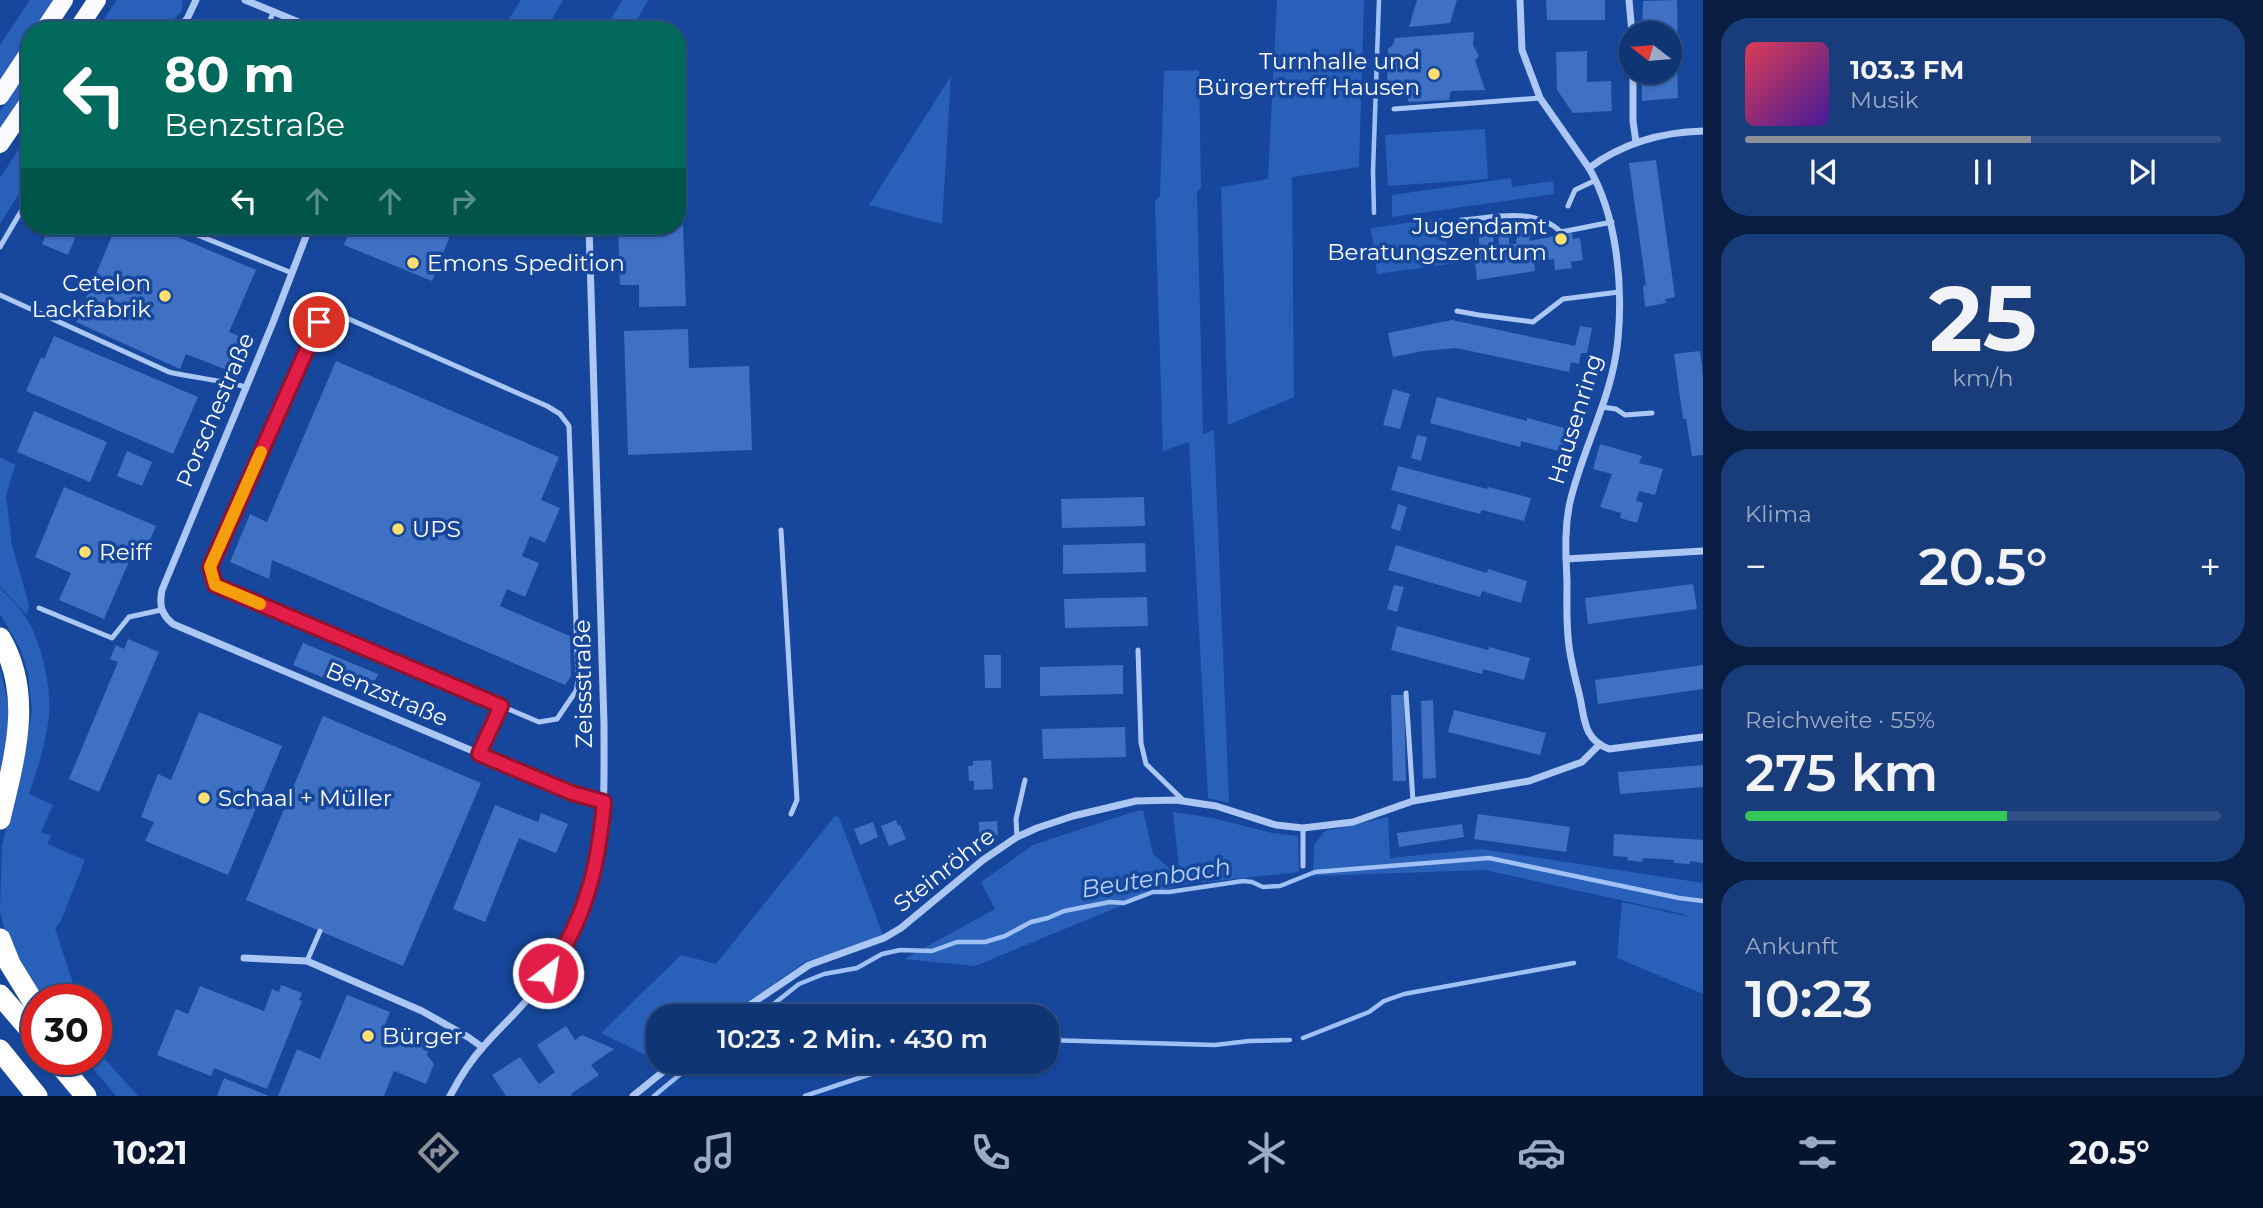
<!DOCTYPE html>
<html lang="de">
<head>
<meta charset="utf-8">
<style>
  body { margin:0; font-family:Montserrat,sans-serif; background:#193d7a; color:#f1f3f6; height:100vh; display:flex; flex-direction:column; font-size:26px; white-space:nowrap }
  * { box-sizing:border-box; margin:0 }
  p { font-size:23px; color:#9cabc5 }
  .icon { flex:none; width:38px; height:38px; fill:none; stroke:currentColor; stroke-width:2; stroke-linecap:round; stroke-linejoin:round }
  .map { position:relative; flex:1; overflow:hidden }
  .sheet { display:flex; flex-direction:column; gap:18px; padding:18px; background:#091d40; width:560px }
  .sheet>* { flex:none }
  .guide { position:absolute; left:21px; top:21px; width:665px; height:214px; border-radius:28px; box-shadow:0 2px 5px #0004,0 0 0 2px #305087; background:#00695c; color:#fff; overflow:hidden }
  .needle { width:46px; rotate:286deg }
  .buttons { position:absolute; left:1619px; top:21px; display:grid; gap:14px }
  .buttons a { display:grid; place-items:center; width:63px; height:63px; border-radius:50%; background:#103575; box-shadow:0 2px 5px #0004,0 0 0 2px #305087; font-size:35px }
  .speed { position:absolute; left:21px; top:984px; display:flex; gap:14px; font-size:35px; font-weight:700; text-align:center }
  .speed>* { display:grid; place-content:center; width:91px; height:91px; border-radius:50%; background:#103575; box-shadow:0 2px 5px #0004,0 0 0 2px #305087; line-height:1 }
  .speed .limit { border:10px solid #d22; background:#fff; color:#111 }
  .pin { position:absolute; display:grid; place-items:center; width:60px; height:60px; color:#fff; margin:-30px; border:4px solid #fff; border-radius:50%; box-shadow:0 2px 7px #0007 }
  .me { position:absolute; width:77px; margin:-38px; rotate:31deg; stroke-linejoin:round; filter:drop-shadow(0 0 5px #0008) }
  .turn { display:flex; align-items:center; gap:24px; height:147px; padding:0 28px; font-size:32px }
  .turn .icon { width:91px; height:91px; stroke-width:2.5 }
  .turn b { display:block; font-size:49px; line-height:60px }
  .lanes { display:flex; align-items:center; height:66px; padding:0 28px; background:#0003; justify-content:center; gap:35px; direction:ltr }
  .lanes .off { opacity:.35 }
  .big { font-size:52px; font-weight:600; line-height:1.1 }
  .sheet .card { flex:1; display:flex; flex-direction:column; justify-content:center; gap:10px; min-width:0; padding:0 24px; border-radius:28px; background:#193d7a }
  .sheet .dial { align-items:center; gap:0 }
  .dial b { font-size:91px; line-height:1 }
  .song { display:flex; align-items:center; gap:21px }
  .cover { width:84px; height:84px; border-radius:10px; background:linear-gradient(135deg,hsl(350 70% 55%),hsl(260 70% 35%)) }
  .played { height:7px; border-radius:4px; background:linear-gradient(90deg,#8c9099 60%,#305087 60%) }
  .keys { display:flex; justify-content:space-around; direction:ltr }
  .heat { display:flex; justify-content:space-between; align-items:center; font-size:38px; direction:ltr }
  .charge { height:10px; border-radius:5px; background:linear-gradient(90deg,#34c759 55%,#305087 0) }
  .trip { position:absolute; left:646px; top:1004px; width:413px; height:70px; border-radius:28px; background:#103575; box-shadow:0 2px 5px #0004,0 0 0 2px #305087; font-weight:600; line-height:70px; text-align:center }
  .dock { display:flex; height:112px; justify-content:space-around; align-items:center; background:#06152f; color:#9cabc5 }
  .dock .icon { width:49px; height:49px }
  .dock .current { color:#8c9099 }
  .dock b { font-size:32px; color:#f1f3f6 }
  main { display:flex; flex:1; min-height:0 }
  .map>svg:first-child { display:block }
  .green { fill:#2960ba }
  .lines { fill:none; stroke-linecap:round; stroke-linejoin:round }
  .stream { stroke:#9fc1f5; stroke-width:4.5 }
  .building { fill:#3e70c3 }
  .service { stroke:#acc7f3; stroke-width:5 }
  .minor { stroke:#acc7f3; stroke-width:7 }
  .primary { stroke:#f8faff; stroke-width:18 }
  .motorway { stroke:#fff; stroke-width:21 }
  .route-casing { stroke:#92132f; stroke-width:18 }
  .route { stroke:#e11d48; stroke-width:12 }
  .slow { stroke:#f59e0b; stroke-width:12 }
  .poi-dot { fill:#ffdf6e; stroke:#16479c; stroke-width:2.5 }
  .labels { text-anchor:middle; stroke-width:7; stroke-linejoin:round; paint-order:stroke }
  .poi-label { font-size:23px; fill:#fff; stroke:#16479c; text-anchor:start }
  .street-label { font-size:23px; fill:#fff; stroke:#16479c }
  .water-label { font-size:24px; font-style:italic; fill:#b9d2f9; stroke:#16479c }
</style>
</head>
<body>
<main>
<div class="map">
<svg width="1703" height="1096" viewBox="0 0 1703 1096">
  <rect width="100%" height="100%" fill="#16479c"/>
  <g class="green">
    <polygon points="30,0 53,0 34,30 30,30 30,37 0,82 0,45"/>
    <polygon points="117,0 182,0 182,11 168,25 157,28 137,26 125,30 96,30"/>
    <polygon points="521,0 563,0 546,30 502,30"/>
    <polygon points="622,0 648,0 631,30 605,30"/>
    <polygon points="1277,0 1364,0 1359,167 1292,177 1294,397 1228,425 1221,187 1268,179"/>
    <polygon points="30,67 30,85 0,130 0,111"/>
    <polygon points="1199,70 1201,189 1197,191 1203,434 1214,430 1229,803 1208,798 1189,442 1163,451 1155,201 1160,196 1164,71"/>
    <polygon points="951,76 942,224 869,205"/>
    <polygon points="1485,129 1488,179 1388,186 1385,135"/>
    <polygon points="30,132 30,176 0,224 0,178"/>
    <polygon points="1511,178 1512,187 1553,181 1554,194 1392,217 1392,195"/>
    <polygon points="1443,218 1449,264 1377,274 1371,228"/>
    <polygon points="0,457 15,465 6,496 12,545 29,605 27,615 0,586"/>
    <path d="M0,588c9,10 22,21 28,33 13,21 24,69 21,94 -3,27 -11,53 -20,79l24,11 -12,27 10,4 -4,8 38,16 -25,63 -5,5 23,71h-41l-32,-67 -5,-21 2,-66 22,-86 8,-49 -4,-38 -8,-24 -20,-34z"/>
    <polygon points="0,669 10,712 0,790"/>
    <polygon points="1143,810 1153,854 1180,878 1173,812 1213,818 1272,833 1298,836 1299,872 1188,884 1157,891 975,966 904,959 995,909 981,882 1033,845 1133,812"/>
    <polygon points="835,816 839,817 884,938 807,961 726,1017 658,1017 658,1061 601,1033 681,955 716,964"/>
    <polygon points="1388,817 1390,858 1481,849 1703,883 1703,994 1617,958 1622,902 1690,917 1683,914 1485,870 1313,876 1314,845 1325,831"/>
    <polygon points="96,1044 101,1055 138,1096 116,1096 85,1059 96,1059"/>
  </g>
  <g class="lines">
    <g class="stream">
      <polyline points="1374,213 1373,171 1379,0"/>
      <polyline points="757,1017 799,984 824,974 857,968 882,954 900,950 932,951 957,942 985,942 1005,936 1031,922 1048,918 1064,911 1110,902 1124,903 1153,892 1169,892 1243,881 1252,882 1263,887 1280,886 1315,872 1489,858 1679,898 1703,901"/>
      <polyline points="1303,1038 1369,1012 1384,1001 1404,994 1574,963"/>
      <polyline points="1046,1040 1215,1045 1249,1041 1290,1040"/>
      <polyline points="654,1096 695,1062"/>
      <polyline points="805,1096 907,1062"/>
    </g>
  </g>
  <g class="building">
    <polygon points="1417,0 1457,0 1450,23 1409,27"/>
    <polygon points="1546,0 1605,0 1605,20 1547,20"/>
    <polygon points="1677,0 1678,56 1670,56 1670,33 1642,33 1643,1"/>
    <polygon points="1474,32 1473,45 1479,56 1475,60 1485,90 1451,91 1449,100 1409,102 1402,89 1387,89 1388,49 1393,45 1395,38"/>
    <polygon points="1587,51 1587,82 1611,81 1612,111 1573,113 1557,90 1556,52"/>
    <polygon points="1670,64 1677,64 1678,98 1642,101 1642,72 1670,72"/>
    <polygon points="1656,160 1675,297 1665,299 1666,303 1645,307 1643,286 1646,285 1629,163"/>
    <polygon points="681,172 686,306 639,307 639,285 620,285 618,226 677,226 677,173"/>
    <polygon points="50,226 80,226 68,255 42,244"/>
    <polygon points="116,226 152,226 256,270 229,332 246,339 232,372 186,354 180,369 76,322"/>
    <polygon points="352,226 454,226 432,281 344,245"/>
    <polygon points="1518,227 1532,228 1529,241 1572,233 1573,239 1580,238 1583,260 1571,262 1572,268 1555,270 1554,259 1534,262 1535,271 1477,280 1474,252 1480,251 1478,232 1493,230 1494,247 1499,246 1498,235 1509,234 1509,244 1516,244"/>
    <polygon points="1452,320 1575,346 1580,326 1592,328 1587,353 1581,353 1579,364 1571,362 1569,372 1456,348 1423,351 1393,357 1388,333"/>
    <polygon points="688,329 689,368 749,366 752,450 628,455 624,331"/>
    <polygon points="54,336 198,397 173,454 26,391 41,357 44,359"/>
    <polygon points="1700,351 1703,377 1703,455 1692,456 1686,419 1683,419 1674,354"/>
    <polygon points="336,361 559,457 541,500 560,508 545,543 530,536 522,556 539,563 525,597 507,589 500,606 570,636 571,676 565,685 272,560 269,579 230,562 250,514 267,522"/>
    <polygon points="1393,389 1410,394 1400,429 1383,425"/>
    <polygon points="1437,397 1527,421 1527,418 1568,429 1562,452 1521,441 1520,447 1430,423"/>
    <polygon points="34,411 107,442 90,482 17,452"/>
    <polygon points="1417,435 1427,437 1421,461 1411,458"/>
    <polygon points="1600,444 1642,456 1639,463 1663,469 1655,495 1639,491 1636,501 1643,503 1637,523 1620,518 1621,513 1600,507 1612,474 1593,469"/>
    <polygon points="127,451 152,462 142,486 117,476"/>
    <polygon points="1398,466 1487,489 1488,487 1531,498 1524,521 1482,510 1480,514 1391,490"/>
    <polygon points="64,487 156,526 144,554 134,550 104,619 59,600 71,573 35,557"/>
    <polygon points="1144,497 1145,526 1062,528 1061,499"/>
    <polygon points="1398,504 1407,507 1400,531 1391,528"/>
    <polygon points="1145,543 1146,572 1063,574 1063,545"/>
    <polygon points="1396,545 1487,573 1488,569 1527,581 1521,603 1482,591 1480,597 1388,570"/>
    <polygon points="1693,584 1697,609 1588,624 1585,598"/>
    <polygon points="1394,585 1404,587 1397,612 1387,609"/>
    <polygon points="1147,597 1148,626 1065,628 1064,599"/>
    <polygon points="1397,626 1488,650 1489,647 1530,658 1524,680 1483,669 1482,674 1391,650"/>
    <polygon points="128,639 159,652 99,792 69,779 118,662 110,659 116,645 124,649"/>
    <polygon points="303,643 378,674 371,690 334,674 331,681 293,665"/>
    <polygon points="984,655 1001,655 1001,688 985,688"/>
    <polygon points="1123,665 1123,694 1040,696 1040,667"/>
    <polygon points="1703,665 1703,689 1598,704 1595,680"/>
    <polygon points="1391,695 1404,695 1406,781 1393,781"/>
    <polygon points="1433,700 1436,778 1423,779 1421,701"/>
    <polygon points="1454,710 1546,733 1540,755 1448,732"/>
    <polygon points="199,712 282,746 228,875 145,841 154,822 141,817 158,774 171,780"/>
    <polygon points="323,716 481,783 403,966 246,900"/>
    <polygon points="1125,727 1126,757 1043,759 1042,729"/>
    <polygon points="991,760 993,789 974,790 974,781 969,781 968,766 973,766 973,761"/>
    <polygon points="1703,765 1703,787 1620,794 1618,772"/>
    <polygon points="495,805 538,822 541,813 568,824 556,853 519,838 485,922 453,909"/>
    <polygon points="1478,814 1570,827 1566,852 1474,839"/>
    <polygon points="896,820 898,826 900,825 906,839 889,846 881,826"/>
    <polygon points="997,821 998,835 979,836 979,822"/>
    <polygon points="873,822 878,837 860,845 854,829"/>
    <polygon points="1462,824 1464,837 1399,847 1397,833"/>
    <polygon points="1614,834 1703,840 1703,863 1690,861 1690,864 1674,863 1674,860 1643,858 1642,862 1627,860 1628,857 1613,856"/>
    <polygon points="281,985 302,993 299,1000 302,1001 267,1089 214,1068 211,1076 157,1055 176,1009 188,1014 200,986 264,1011 272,989 279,992"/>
    <polygon points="347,995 390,1012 384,1027 430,1045 427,1055 434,1064 426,1084 394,1071 384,1096 278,1096 297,1049 320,1059"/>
    <polygon points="566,1026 575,1040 582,1035 614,1049 591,1065 599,1075 571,1094 572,1096 506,1096 492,1075 520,1057 539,1084 555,1072 537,1045"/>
    <polygon points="224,1078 269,1096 217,1096"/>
  </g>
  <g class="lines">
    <g class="service">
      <polyline points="269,22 274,11"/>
      <polyline points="1394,109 1540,98"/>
      <polyline points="1568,206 1575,190 1596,180"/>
      <path d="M1461,220c33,-2 73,-14 100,12l51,-10"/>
      <polyline points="175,226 292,273"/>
      <polyline points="0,247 30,196"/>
      <path d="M0,295l169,77c26,6 51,8 77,15"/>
      <polyline points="1457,311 1479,315 1533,322 1563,299 1619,292"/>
      <polygon points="342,316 547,406 560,414 569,426 578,681 576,691 557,719 539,722 215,585 210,567 319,322"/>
      <polyline points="1602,407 1616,409 1625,415 1652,413"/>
      <polyline points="781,530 797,800 791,814"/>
      <polyline points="39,608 112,638 129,617 161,610"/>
      <polyline points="1138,650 1141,743 1146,764 1184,801"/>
      <polyline points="1406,693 1413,801"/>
      <polyline points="479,754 501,706"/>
      <polyline points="1303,828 1303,866"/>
      <polyline points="1017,837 1016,819 1025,780"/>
      <polyline points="307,961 320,931"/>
    </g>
    <g class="minor">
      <polyline points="245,0 318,30"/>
      <path d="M1520,0l2,50 18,48 49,70c28,48 34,116 29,171 -5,57 -35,108 -48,163 -6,27 -4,53 -3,80 0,21 -1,43 2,64 2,16 6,31 10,47 6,24 3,46 30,56l94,-12"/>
      <polyline points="1629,0 1632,33"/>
      <polyline points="176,30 187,19 196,0"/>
      <polyline points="1633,72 1633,121 1636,142"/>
      <path d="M1589,168c34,-25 72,-36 114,-37"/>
      <path d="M310,226l-38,99 -110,265c-3,15 -1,24 11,34l399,169 32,9"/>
      <polyline points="1566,559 1703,551"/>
      <polyline points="244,958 307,961 422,1011 468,1037 482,1047"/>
      <polyline points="732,1017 809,965 884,938 901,928 983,860 1017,837 1037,828 1073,816 1136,801 1176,800 1216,806 1276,825 1303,828 1353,822 1413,801 1529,781 1582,762 1599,745"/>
      <path d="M450,1096c9,-17 20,-35 33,-49 17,-20 38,-38 54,-59 31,-40 56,-91 63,-141 5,-41 4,-82 4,-123l-15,-498"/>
      <polyline points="633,1096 675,1062"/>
    </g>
    <g class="primary">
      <polyline points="44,30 64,0"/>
      <polyline points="77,30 97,0"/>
      <polyline points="0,96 30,51"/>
      <polyline points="0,144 30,100"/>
    </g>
    <g class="motorway">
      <path d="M0,638c34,57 14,121 0,181"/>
      <polyline points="0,939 10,964 37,1008"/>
      <polyline points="0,995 37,1038"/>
      <polyline points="0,1050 37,1096"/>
      <polyline points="55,1059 86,1096"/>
    </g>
  </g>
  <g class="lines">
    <g class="route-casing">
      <path id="route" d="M319,322l-109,245 5,18 286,121 -22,48 93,39 32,9c-6,66 -18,116 -56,171"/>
    </g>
    <use href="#route" class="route"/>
    <polyline class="slow" points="260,604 215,585 210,567 261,452"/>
  </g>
  <g class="poi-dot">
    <circle cx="1434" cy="74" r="7"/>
    <circle cx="1561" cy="239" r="7"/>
    <circle cx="413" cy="263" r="7"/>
    <circle cx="165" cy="296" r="7"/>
    <circle cx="398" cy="529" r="7"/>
    <circle cx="85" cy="552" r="7"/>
    <circle cx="204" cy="798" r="7"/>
    <circle cx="368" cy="1036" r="7"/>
  </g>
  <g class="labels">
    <g class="poi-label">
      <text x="1420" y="69" text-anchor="end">Turnhalle und<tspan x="1420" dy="26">Bürgertreff Hausen</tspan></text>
      <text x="1547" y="234" text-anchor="end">Jugendamt<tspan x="1547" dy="26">Beratungszentrum</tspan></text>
      <text x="427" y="271">Emons Spedition</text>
      <text x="151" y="291" text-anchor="end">Cetelon<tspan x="151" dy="26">Lackfabrik</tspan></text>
      <text x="412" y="537">UPS</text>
      <text x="99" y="560">Reiff</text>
      <text x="218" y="806">Schaal + Müller</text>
      <text x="382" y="1044">Bürger</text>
    </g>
    <g class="street-label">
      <text transform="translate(215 410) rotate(-67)" y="8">Porschestraße</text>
      <text transform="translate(1575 419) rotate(-73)" y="8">Hausenring</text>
      <text transform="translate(583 684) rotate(-91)" y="8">Zeissstraße</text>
      <text transform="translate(387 694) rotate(23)" y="8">Benzstraße</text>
      <text transform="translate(944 870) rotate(-38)" y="8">Steinröhre</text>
    </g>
    <g class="water-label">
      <text transform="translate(1156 878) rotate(-9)" y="8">Beutenbach</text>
    </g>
  </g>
</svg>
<div class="buttons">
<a><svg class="needle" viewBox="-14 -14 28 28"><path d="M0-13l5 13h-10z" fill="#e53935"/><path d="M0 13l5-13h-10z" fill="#9cabc5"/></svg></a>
</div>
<div class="speed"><div class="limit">30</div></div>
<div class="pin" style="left:319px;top:322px;background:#d93025"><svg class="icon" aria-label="arrive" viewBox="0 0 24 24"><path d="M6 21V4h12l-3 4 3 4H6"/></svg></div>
<svg class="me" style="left:548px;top:973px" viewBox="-20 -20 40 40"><circle r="17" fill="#e11d48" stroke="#fff" stroke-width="3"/><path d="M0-11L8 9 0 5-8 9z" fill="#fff"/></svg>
<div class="trip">10:23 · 2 Min. · 430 m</div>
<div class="guide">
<div class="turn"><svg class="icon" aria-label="left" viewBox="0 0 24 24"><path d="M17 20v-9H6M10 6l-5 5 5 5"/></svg><div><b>80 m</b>Benzstraße</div></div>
<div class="lanes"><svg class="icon" aria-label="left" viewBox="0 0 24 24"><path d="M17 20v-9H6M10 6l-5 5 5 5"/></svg><svg class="icon off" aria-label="ahead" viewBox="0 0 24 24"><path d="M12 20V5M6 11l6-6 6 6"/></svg><svg class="icon off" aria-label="ahead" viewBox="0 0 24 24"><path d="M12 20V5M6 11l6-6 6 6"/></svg><svg class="icon off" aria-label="right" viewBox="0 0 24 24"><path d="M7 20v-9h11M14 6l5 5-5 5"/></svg></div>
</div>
</div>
<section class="sheet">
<div class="card">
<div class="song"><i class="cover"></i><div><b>103.3 FM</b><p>Musik</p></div></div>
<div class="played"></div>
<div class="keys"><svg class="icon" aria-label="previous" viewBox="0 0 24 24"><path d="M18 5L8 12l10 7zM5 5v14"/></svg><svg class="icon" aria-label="pause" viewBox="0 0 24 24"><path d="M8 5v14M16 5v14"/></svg><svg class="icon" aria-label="next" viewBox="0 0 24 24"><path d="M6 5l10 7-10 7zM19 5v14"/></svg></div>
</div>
<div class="card dial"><b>25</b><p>km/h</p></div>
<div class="card"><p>Klima</p>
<div class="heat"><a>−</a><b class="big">20.5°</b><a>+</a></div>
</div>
<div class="card"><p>Reichweite · 55%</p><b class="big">275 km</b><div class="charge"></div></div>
<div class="card"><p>Ankunft</p><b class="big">10:23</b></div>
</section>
</main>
<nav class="dock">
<b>10:21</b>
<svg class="icon current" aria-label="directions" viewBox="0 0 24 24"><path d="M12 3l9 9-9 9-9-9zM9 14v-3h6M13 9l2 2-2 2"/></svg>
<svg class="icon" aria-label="music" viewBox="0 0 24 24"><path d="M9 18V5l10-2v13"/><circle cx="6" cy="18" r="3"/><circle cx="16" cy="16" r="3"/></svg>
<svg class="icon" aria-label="phone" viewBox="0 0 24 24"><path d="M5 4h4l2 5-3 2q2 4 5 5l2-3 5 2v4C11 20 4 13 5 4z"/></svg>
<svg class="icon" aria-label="climate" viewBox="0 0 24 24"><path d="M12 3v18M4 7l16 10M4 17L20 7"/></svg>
<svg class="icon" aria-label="car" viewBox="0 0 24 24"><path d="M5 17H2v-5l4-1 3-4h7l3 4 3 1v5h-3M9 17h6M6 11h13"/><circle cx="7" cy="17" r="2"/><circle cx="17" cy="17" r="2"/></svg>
<svg class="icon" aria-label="filters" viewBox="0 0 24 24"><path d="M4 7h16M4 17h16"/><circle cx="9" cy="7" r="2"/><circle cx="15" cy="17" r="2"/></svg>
<b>20.5°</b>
</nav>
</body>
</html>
